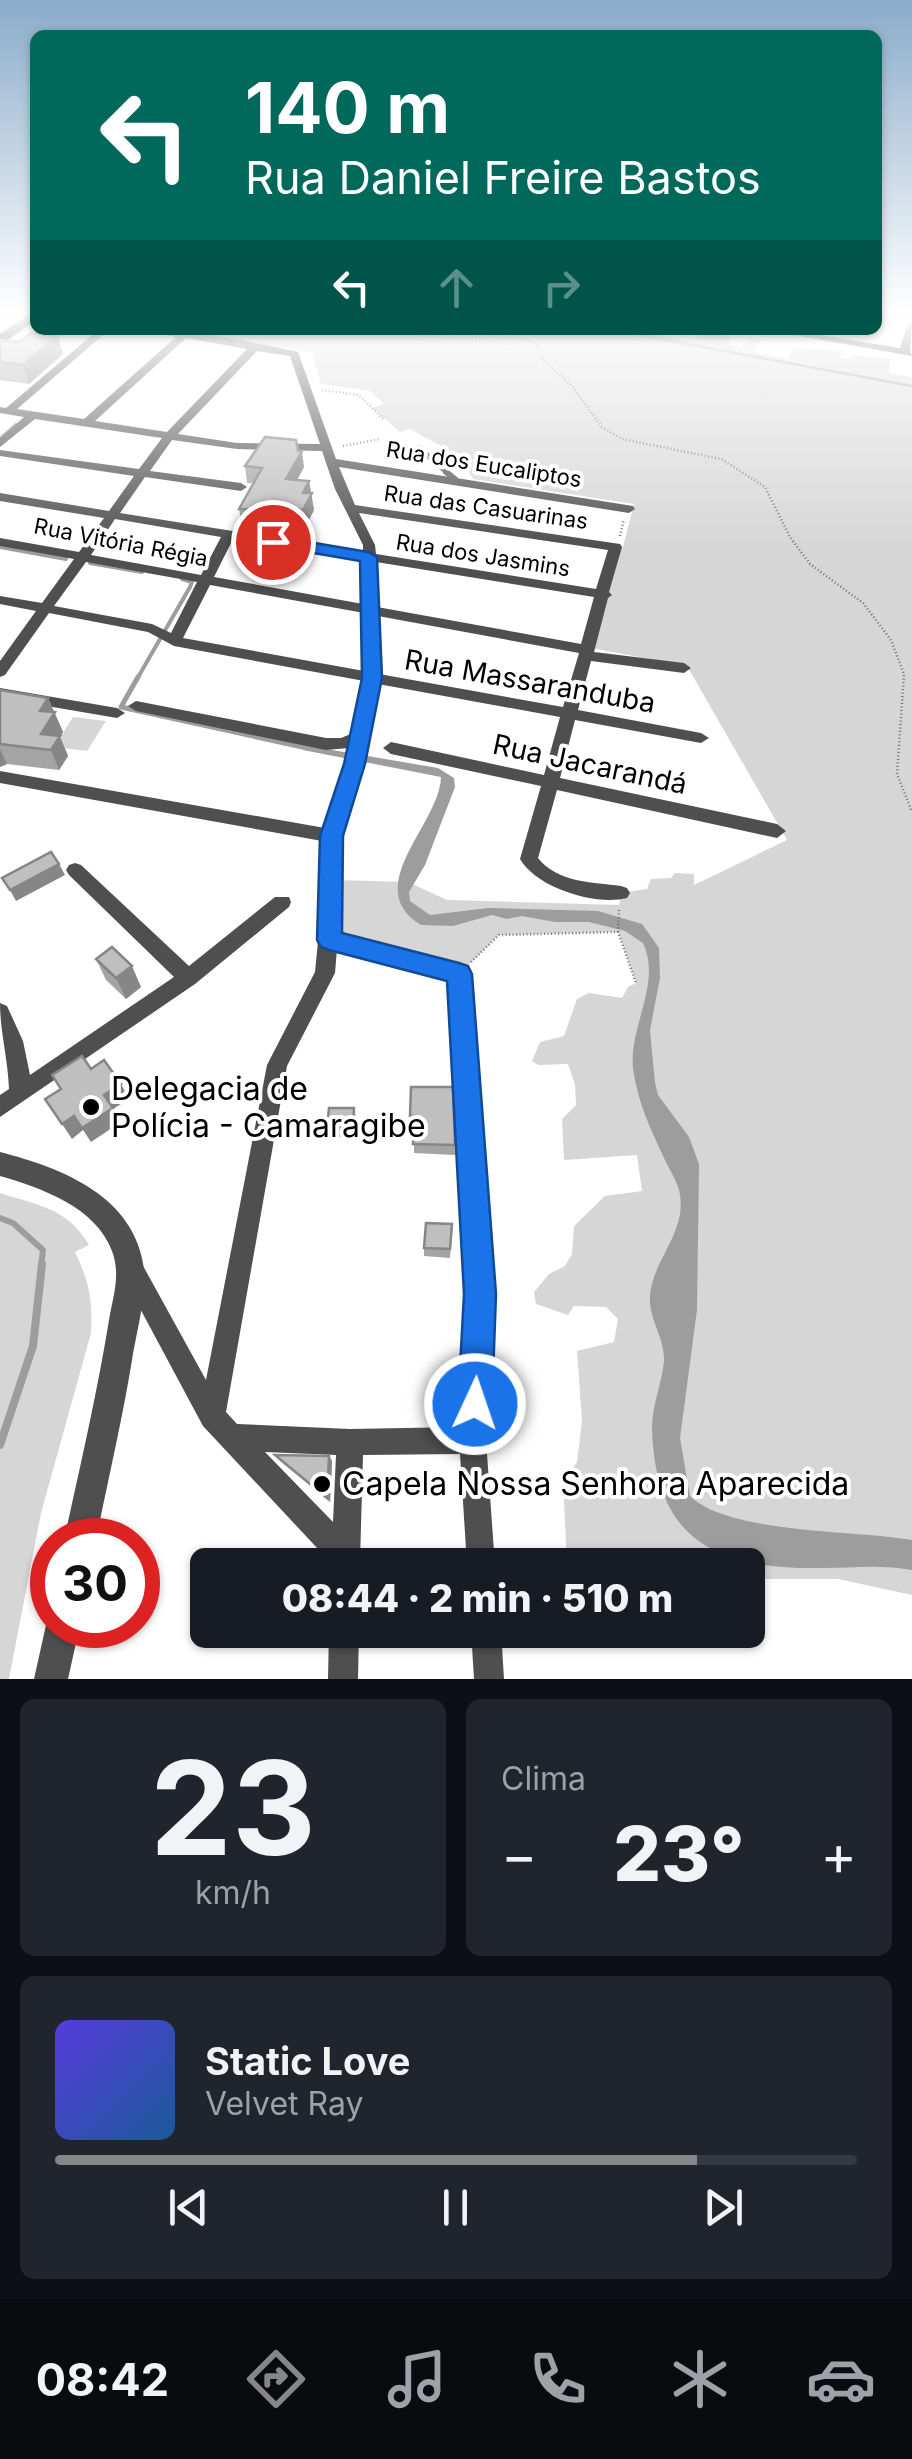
<!DOCTYPE html>
<html lang="pt">
<head>
<meta charset="utf-8">
<style>
  body { margin:0; font-family:Inter,sans-serif; background:#20242c; color:#f1f3f6; height:100vh; display:flex; flex-direction:column; font-size:38px; white-space:nowrap }
  * { box-sizing:border-box; margin:0 }
  p { font-size:32px; color:#9ea1a6 }
  .icon { flex:none; width:55px; height:55px; fill:none; stroke:currentColor; stroke-width:2; stroke-linecap:round; stroke-linejoin:round }
  .map { position:relative; height:1679px; overflow:hidden }
  .drawer { display:flex; flex-direction:column; gap:20px; padding:20px; background:#0d0f14; flex:1 }
  .drawer>* { flex:none }
  .banner { position:absolute; left:30px; top:30px; width:852px; height:305px; border-radius:15px; box-shadow:0 2px 8px #0004; background:#00695c; color:#fff; overflow:hidden }
  .speed { position:absolute; left:30px; top:1518px; display:flex; gap:20px; font-size:50px; font-weight:700; text-align:center }
  .speed>* { display:grid; place-content:center; width:130px; height:130px; border-radius:50%; background:#171b24; box-shadow:0 2px 8px #0004; line-height:1 }
  .speed .limit { border:15px solid #d22; background:#fff; color:#111 }
  .pin { position:absolute; display:grid; place-items:center; width:85px; height:85px; color:#fff; margin:-42px; border:5px solid #fff; border-radius:50%; box-shadow:0 2px 10px #0007 }
  .me { position:absolute; width:110px; margin:-55px; rotate:3deg; stroke-linejoin:round; filter:drop-shadow(0 0 8px #0008) }
  .turn { display:flex; align-items:center; gap:35px; height:210px; padding:0 50px; font-size:45px }
  .turn .icon { width:130px; height:130px; stroke-width:2.5 }
  .turn b { display:block; font-size:70px; line-height:85px }
  .lanes { display:flex; align-items:center; height:95px; padding:0 50px; background:#0003; justify-content:center; gap:50px; direction:ltr }
  .lanes .off { opacity:.35 }
  .big { font-size:75px; font-weight:800; line-height:1.1 }
  .drawer .tile { flex:1; display:flex; flex-direction:column; justify-content:center; gap:15px; min-width:0; padding:0 35px; border-radius:15px; background:#20242c }
  .drawer .dial { align-items:center; gap:0 }
  .dial b { font-size:130px; line-height:1 }
  .song { display:flex; align-items:center; gap:30px }
  .cover { width:120px; height:120px; border-radius:15px; background:linear-gradient(135deg,hsl(250 70% 55%),hsl(210 70% 35%)) }
  .played { height:10px; border-radius:5px; background:linear-gradient(90deg,#858687 80%,#363941 80%) }
  .keys { display:flex; justify-content:space-around; direction:ltr }
  .heat { display:flex; justify-content:space-between; align-items:center; font-size:55px; direction:ltr }
  .drawer .tiles { flex:1; display:grid; gap:20px; grid-template-columns:1fr 1fr }
  .tile:last-child { grid-column:span 2 }
  .trip { position:absolute; left:190px; top:1548px; width:575px; height:100px; border-radius:15px; background:#171b24; box-shadow:0 2px 8px #0004; font-weight:800; line-height:100px; text-align:center }
  .dock { display:flex; height:160px; justify-content:space-around; align-items:center; background:#090b0e; color:#9ea1a6 }
  .dock .icon { width:70px; height:70px }
  .dock .active { color:#858687 }
  .dock b { font-size:45px; color:#f1f3f6 }
  .map>svg:first-child { display:block }
  .green { fill:#d6d6d6 }
  .water { fill:#9d9d9d }
  .lines { fill:none; stroke-linecap:round; stroke-linejoin:round }
  .stream-far4 { stroke:#9d9d9d; stroke-width:2.5 }
  .stream-far3 { stroke:#9d9d9d; stroke-width:4 }
  .stream-far2 { stroke:#9d9d9d; stroke-width:5 }
  .stream-far1 { stroke:#9d9d9d; stroke-width:6 }
  .stream { stroke:#9d9d9d; stroke-width:8 }
  .primary-casing { stroke:#dbdbdb; stroke-width:3 }
  .path { stroke:#717171; stroke-width:2.5; stroke-dasharray:1 2.5; stroke-linecap:butt }
  .service-far1 { stroke:#4f4f4f; stroke-width:5 }
  .service { stroke:#4f4f4f; stroke-width:6 }
  .minor { fill:#4f4f4f; fill-rule:evenodd }
  .tertiary { fill:#4f4f4f; fill-rule:evenodd }
  .primary { fill:#000; fill-rule:evenodd }
  .wall { fill:#a4a4a4 }
  .shaded-wall { fill:#868686 }
  .building { fill:#bfbfbf; stroke:#868686; stroke-width:2.5 }
  .route { fill:#1a73e8; stroke:#114b97; stroke-width:2.5 }
  .poi-dot { fill:#000; stroke:#fff; stroke-width:4 }
  .labels { text-anchor:middle; stroke-width:8; stroke-linejoin:round; paint-order:stroke }
  .far-street-label { font-size:22px; fill:#000; stroke:#fff }
  .street-label { font-size:28px; fill:#000; stroke:#fff }
  .near-poi-label { font-size:32px; fill:#000; stroke:#fff; text-anchor:start }
</style>
</head>
<body>
<div class="map">
<svg width="912" height="1679" viewBox="0 0 912 1679">
  <rect width="100%" height="100%" fill="#fff"/>
  <g class="green">
    <polygon points="168,330 628,330 694,341 700,334 730,336 729,344 742,347 748,337 761,340 753,352 788,359 793,349 800,348 845,351 840,357 850,359 853,355 890,359 889,373 912,377 912,1595 838,1579 748,1579 748,1565 567,1565 563,1481 577,1462 582,1421 577,1351 614,1342 618,1319 606,1307 574,1306 568,1315 536,1304 534,1292 549,1274 565,1266 572,1254 574,1226 605,1196 642,1191 637,1155 564,1160 562,1119 576,1105 575,1084 568,1064 538,1065 532,1061 540,1042 564,1036 577,999 589,993 622,998 628,987 636,983 618,932 499,935 459,974 329,939 333,880 408,882 447,900 619,905 621,893 647,889 651,879 671,878 675,873 694,874 694,885 787,840 687,666 586,647 612,550 623,547 634,504 473,479 467,468 471,463 410,429 400,432 372,408 384,404 370,391 321,384 312,352"/>
    <polygon points="73,717 106,721 87,751 54,747"/>
    <path d="M0,1193c37,12 68,15 89,52l-14,7c14,29 18,50 16,81l-50,180 -32,166h-9z"/>
  </g>
  <path class="water" d="M303,745l135,23 16,10 1,9 -30,78 -16,27 1,9 20,14 58,-7 110,3 44,13 17,24 1,30 -10,52 5,53 3,12 31,42 10,27 -2,146 -17,128 10,58c39,38 165,34 222,44v30c-32,-6 -58,-2 -90,-2 -105,2 -167,-27 -170,-140 0,-23 10,-45 12,-67 1,-24 -16,-42 -14,-66 3,-35 36,-62 30,-100 -1,-11 -10,-24 -15,-35 -14,-30 -28,-59 -32,-92 -4,-42 29,-85 10,-125l-18,-12 -36,-9h-34l-33,-6 -15,3 -15,-4 -39,11 -32,-1c-62,-38 19,-101 20,-148l-138,-27z"/>
  <g class="lines">
    <g class="stream-far4">
      <polyline points="612,330 912,386"/>
      <polyline points="0,438 16,424"/>
    </g>
    <g class="stream-far3">
      <polyline points="0,547 66,559"/>
      <polyline points="90,563 142,572"/>
      <polyline points="137,679 190,587 192,582 182,579"/>
    </g>
    <polyline class="stream-far2" points="138,677 121,707 307,748"/>
    <polyline class="stream-far1" points="0,1218 13,1223 43,1250 41,1266"/>
    <polyline class="stream" points="0,1445 33,1346 42,1264"/>
    <g class="primary-casing">
      <polygon id="primary" points="35,311 35,321 0,345 0,334"/>
    </g>
    <g class="path">
      <polyline points="396,330 434,337 520,337 536,344 543,360 572,386 602,427 622,439 721,459 765,487 790,537 810,564 863,603 891,640 904,674 897,774 912,812"/>
      <polyline points="322,390 359,395 384,420"/>
      <polyline points="343,446 380,439"/>
      <polyline points="620,536 624,519"/>
      <polyline points="618,932 619,910"/>
      <polyline points="471,962 499,935 618,932 636,983"/>
    </g>
    <polyline class="service-far1" points="419,448 449,474"/>
    <polyline class="service" points="446,472 455,479"/>
    <g class="minor">
      <polygon points="883,311 912,311 912,317"/>
      <polygon points="912,323 910,350 912,356 766,330 789,330 900,348 907,326"/>
      <path d="M98,330h11l-92,79 67,10 92,-82 -27,-7c50,0 101,12 149,22l38,107 297,47 2,3 -6,4 -290,-46 16,38 265,39 2,3 -13,45 3,3 -4,3 -14,54 90,11 7,5 -7,5 -93,-12 -13,49 123,23 8,5 -8,5 -126,-23 -15,58 217,46 9,7 -9,7 -220,-48 -19,68c20,25 54,24 83,28l6,2 3,5 -3,5c-32,8 -90,-10 -107,-39l21,-73 -150,-32 -8,-6 8,-6 153,33 16,-58 -182,-33 -16,80 -22,72 2,44 -4,54 121,32 7,2 3,6 23,320 -6,146 9,125h-28l-7,-111 -97,1 -3,106 -1,4h-26l-130,-139 -82,-153 3,-9 9,-3 9,3 64,116 61,-315 48,-93 9,-92 -2,-39 -322,-58v-12l325,57 24,-80 -23,2 -190,-39 -8,-5 8,-5 190,37h15l12,-5 11,-52 -190,-35 -26,-14 -99,-19 -44,62 -5,2v-16l36,-50 -36,-7v-8l42,7 32,-44 -74,-13v-8l79,14 25,-34 -104,-17v-8l109,18 25,-35 -134,-20v-6l139,19 23,-31 -127,-19 -35,28v-9l24,-21 -24,-4v-6l6,1zM186,338l61,11 -80,83 -72,-11zM257,351l33,5 30,88 -83,-1 -59,-9zM172,440l65,9 85,2 13,38 28,56v7l-243,-39 25,-36 96,14 6,-4 -6,-4 -91,-12zM359,513l249,37 -12,39 -220,-35 -1,-9zM115,519l106,18 -20,38 -110,-20zM233,539l130,21v44l-149,-27zM86,562l111,20 -26,51 -19,-9 -98,-18zM376,562l218,35 -13,47 -204,-37zM210,585l154,28v58l-181,-33zM378,616l201,37 -16,54 -184,-33zM337,949l113,31 18,314 -8,133 -110,2 -113,-5 -11,-12 61,-346 48,-93zM265,1452l71,3 -3,67z"/>
      <polygon points="0,688 117,708 125,713 117,718 0,698"/>
      <path d="M75,863l6,2 108,101 86,-69h14l2,5 -2,5 -94,77 -195,133v-22l9,-6c-1,-30 -9,-57 -9,-86l7,3 16,35 7,34 144,-98 -105,-102 -3,-5 3,-5z"/>
      <polygon points="329,1630 359,1630 358,1679 328,1679"/>
      <polygon points="471,1630 501,1630 504,1679 474,1679"/>
    </g>
    <g class="tertiary">
      <path d="M0,1152c62,16 135,44 144,117 3,25 -8,65 -12,91 -10,61 -24,120 -36,180h-32c16,-73 33,-146 45,-220 4,-24 12,-45 3,-69 -16,-44 -71,-63 -112,-75z"/>
      <polygon points="52,1612 52,1625 80,1625 68,1679 34,1679 46,1625"/>
    </g>
    <use href="#primary" class="primary"/>
  </g>
  <g class="wall">
    <polygon points="0,311 26,311 12,320 0,319"/>
    <polygon points="0,340 63,354 29,384 0,380"/>
    <polygon points="298,451 304,467 297,480 309,481 314,510 305,527 242,525 239,509 253,483 247,483 245,466"/>
    <polygon points="0,690 48,698 63,732 60,737 68,756 59,770 7,764 0,767"/>
    <polygon points="96,959 141,987 126,999 106,980"/>
    <polygon points="453,1087 455,1155 414,1153 414,1125 411,1125 410,1116"/>
    <polygon points="356,1118 354,1137 330,1137 327,1128"/>
    <polygon points="452,1233 450,1258 424,1256 424,1248"/>
    <polygon points="275,1455 329,1456 332,1461 330,1502 279,1460"/>
  </g>
  <g class="shaded-wall">
    <polygon points="9,311 26,311 12,320"/>
    <polygon points="58,336 63,354 29,384 23,365"/>
    <polygon points="302,451 304,467 289,495 286,479"/>
    <polygon points="309,481 314,510 305,527 303,493"/>
    <polygon points="48,698 63,732 60,737 68,756 59,770 51,750 41,734 40,711"/>
    <polygon points="0,749 7,764 0,767"/>
    <polygon points="59,864 65,875 16,901 10,890"/>
    <polygon points="132,966 141,987 126,999 116,978"/>
    <polygon points="121,1084 129,1099 113,1109 121,1122 91,1142 83,1130 72,1139 62,1124"/>
    <polygon points="354,1108 356,1118 354,1137 353,1128"/>
    <polygon points="329,1456 332,1461 330,1502 327,1498"/>
  </g>
  <g class="building">
    <polygon points="31,333 58,336 23,365 0,362 0,340 19,342"/>
    <polygon points="265,437 296,440 298,451 302,451 286,479 309,481 303,493 312,493 303,510 239,509 262,468 245,466"/>
    <polygon points="0,690 48,698 40,711 55,712 41,734 60,736 51,750 0,744"/>
    <polygon points="51,852 59,864 10,890 2,878"/>
    <polygon points="112,947 132,966 116,978 96,959"/>
    <polygon points="82,1056 91,1069 104,1060 121,1084 104,1095 113,1108 82,1128 74,1116 62,1124 45,1099 61,1089 52,1075"/>
    <polygon points="411,1087 453,1087 455,1145 413,1144 415,1116 410,1116"/>
    <polygon points="329,1108 354,1108 353,1128 327,1128"/>
    <polygon points="426,1223 452,1224 450,1249 424,1248"/>
    <polygon points="275,1455 329,1456 327,1498"/>
  </g>
  <linearGradient id="sky" x2="0" y2="1"><stop stop-color="#8aabca"/><stop offset="0.57" stop-color="#fff"/><stop offset="1" stop-color="#fff" stop-opacity="0"/></linearGradient>
  <rect width="912" height="546" fill="url(#sky)"/>
  <polygon class="route" points="273,536 368,552 377,557 382,678 365,764 343,836 342,933 459,963 468,966 472,974 496,1294 492,1404 487,1416 475,1420 463,1416 458,1404 464,1294 447,981 329,950 321,947 317,940 320,836 344,764 362,678 360,561 267,545 267,538"/>
  <g class="poi-dot">
    <circle cx="91" cy="1107" r="10"/>
    <circle cx="322" cy="1484" r="10"/>
  </g>
  <g class="labels">
    <g class="far-street-label">
      <text transform="translate(484 464) rotate(9)" y="8">Rua dos Eucaliptos</text>
      <text transform="translate(486 507) rotate(8)" y="8">Rua das Casuarinas</text>
      <text transform="translate(121 542) rotate(11)" y="8">Rua Vitória Régia</text>
      <text transform="translate(483 555) rotate(9)" y="8">Rua dos Jasmins</text>
    </g>
    <g class="street-label">
      <text transform="translate(530 681) rotate(10)" y="10">Rua Massaranduba</text>
      <text transform="translate(590 764) rotate(12)" y="10">Rua Jacarandá</text>
    </g>
    <g class="near-poi-label">
      <text x="111" y="1100">Delegacia de<tspan x="111" dy="37">Polícia - Camaragibe</tspan></text>
      <text x="342" y="1495">Capela Nossa Senhora Aparecida</text>
    </g>
  </g>
</svg>
<div class="speed"><div class="limit">30</div></div>
<div class="pin" style="left:273px;top:542px;background:#d93025"><svg class="icon" aria-label="arrive" viewBox="0 0 24 24"><path d="M6 21V4h12l-3 4 3 4H6"/></svg></div>
<svg class="me" style="left:475px;top:1404px" viewBox="-20 -20 40 40"><circle r="17" fill="#1a73e8" stroke="#fff" stroke-width="3"/><path d="M0-11L8 9 0 5-8 9z" fill="#fff"/></svg>
<div class="trip">08:44 · 2 min · 510 m</div>
<div class="banner">
<div class="turn"><svg class="icon" aria-label="left" viewBox="0 0 24 24"><path d="M17 20v-9H6M10 6l-5 5 5 5"/></svg><div><b>140 m</b>Rua Daniel Freire Bastos</div></div>
<div class="lanes"><svg class="icon" aria-label="left" viewBox="0 0 24 24"><path d="M17 20v-9H6M10 6l-5 5 5 5"/></svg><svg class="icon off" aria-label="ahead" viewBox="0 0 24 24"><path d="M12 20V5M6 11l6-6 6 6"/></svg><svg class="icon off" aria-label="right" viewBox="0 0 24 24"><path d="M7 20v-9h11M14 6l5 5-5 5"/></svg></div>
</div>
</div>
<section class="drawer">
<div class="tiles">
<div class="tile dial"><b>23</b><p>km/h</p></div>
<div class="tile"><p>Clima</p>
<div class="heat"><a>−</a><b class="big">23°</b><a>+</a></div>
</div>
<div class="tile">
<div class="song"><i class="cover"></i><div><b>Static Love</b><p>Velvet Ray</p></div></div>
<div class="played"></div>
<div class="keys"><svg class="icon" aria-label="previous" viewBox="0 0 24 24"><path d="M18 5L8 12l10 7zM5 5v14"/></svg><svg class="icon" aria-label="pause" viewBox="0 0 24 24"><path d="M8 5v14M16 5v14"/></svg><svg class="icon" aria-label="next" viewBox="0 0 24 24"><path d="M6 5l10 7-10 7zM19 5v14"/></svg></div>
</div>
</div>
</section>
<nav class="dock">
<b>08:42</b>
<svg class="icon active" aria-label="directions" viewBox="0 0 24 24"><path d="M12 3l9 9-9 9-9-9zM9 14v-3h6M13 9l2 2-2 2"/></svg>
<svg class="icon" aria-label="music" viewBox="0 0 24 24"><path d="M9 18V5l10-2v13"/><circle cx="6" cy="18" r="3"/><circle cx="16" cy="16" r="3"/></svg>
<svg class="icon" aria-label="phone" viewBox="0 0 24 24"><path d="M5 4h4l2 5-3 2q2 4 5 5l2-3 5 2v4C11 20 4 13 5 4z"/></svg>
<svg class="icon" aria-label="climate" viewBox="0 0 24 24"><path d="M12 3v18M4 7l16 10M4 17L20 7"/></svg>
<svg class="icon" aria-label="car" viewBox="0 0 24 24"><path d="M5 17H2v-5l4-1 3-4h7l3 4 3 1v5h-3M9 17h6M6 11h13"/><circle cx="7" cy="17" r="2"/><circle cx="17" cy="17" r="2"/></svg>
</nav>
</body>
</html>
